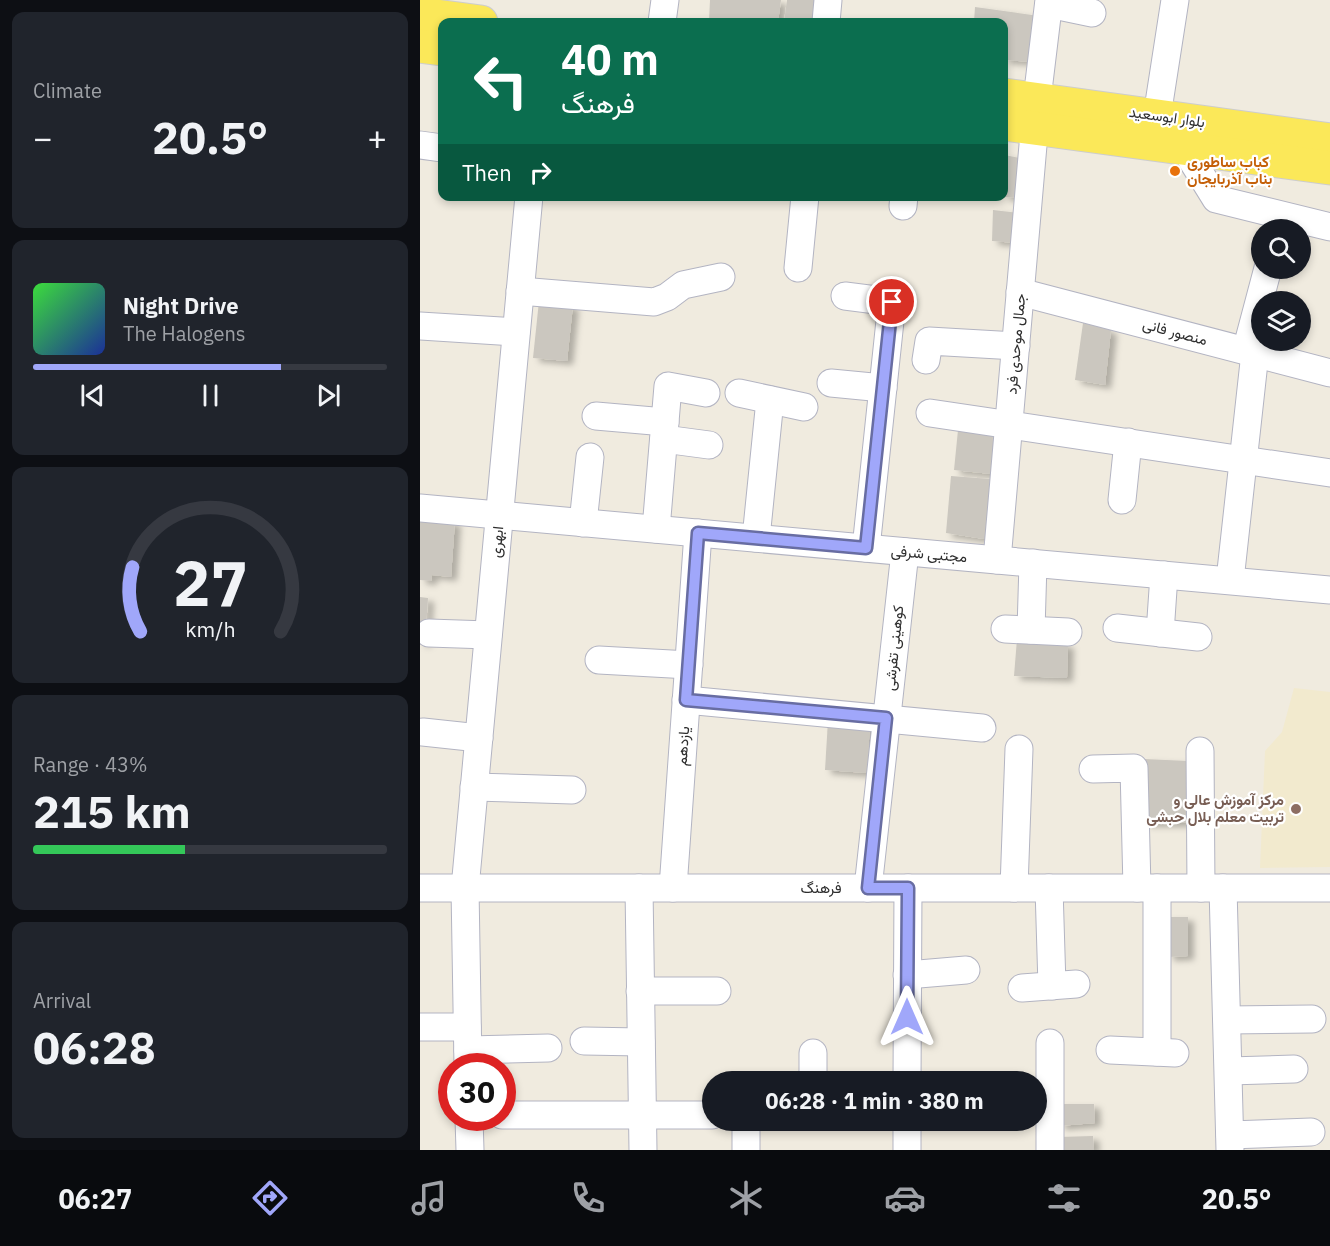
<!DOCTYPE html>
<html lang="en">
<head>
<meta charset="utf-8">
<style>
  body { margin:0; font-family:"IBM Plex Sans",Vazirmatn,sans-serif; background:#20242c; color:#f1f3f6; height:100vh; display:flex; flex-direction:column; font-size:22px; white-space:nowrap }
  * { box-sizing:border-box; margin:0 }
  p { font-size:20px; color:#9ea1a6 }
  .icon { flex:none; width:33px; height:33px; fill:none; stroke:currentColor; stroke-width:2; stroke-linecap:round; stroke-linejoin:round }
  .map { position:relative; flex:1; overflow:hidden }
  .sheet { display:flex; flex-direction:column; gap:12px; padding:12px; background:#0d0f14; width:420px }
  .sheet>* { flex:none }
  .banner { position:absolute; left:18px; top:18px; width:570px; height:183px; border-radius:12px; box-shadow:0 3px 9px #0003; background:#0b6e4f; color:#fff; overflow:hidden }
  .buttons { position:absolute; left:831px; top:219px; display:grid; gap:12px }
  .buttons a { display:grid; place-items:center; width:60px; height:60px; border-radius:50%; background:#171b24; box-shadow:0 3px 9px #0003; font-size:30px }
  .speed { position:absolute; left:18px; top:1053px; display:flex; gap:12px; font-size:30px; font-weight:700; text-align:center }
  .speed>* { display:grid; place-content:center; width:78px; height:78px; border-radius:50%; background:#171b24; box-shadow:0 3px 9px #0003; line-height:1 }
  .speed .limit { border:9px solid #d22; background:#fff; color:#111 }
  .pin { position:absolute; display:grid; place-items:center; width:51px; height:51px; color:#fff; margin:-26px; border:3px solid #fff; border-radius:50%; box-shadow:0 2px 6px #0007 }
  .me { position:absolute; width:66px; margin:-33px; rotate:0deg; stroke-linejoin:round; filter:drop-shadow(0 0 4px #0008) }
  .turn { display:flex; align-items:center; gap:21px; height:126px; padding:0 24px; font-size:27px }
  .turn .icon { width:78px; height:78px; stroke-width:2.5 }
  .turn b { display:block; font-size:42px; line-height:51px }
  .then { display:flex; align-items:center; height:57px; padding:0 24px; background:#0003; gap:12px; font-size:22px }
  .big { font-size:45px; font-weight:700; line-height:1.1 }
  .sheet .card { flex:1; display:flex; flex-direction:column; justify-content:center; gap:9px; min-width:0; padding:0 21px; border-radius:12px; background:#20242c }
  .sheet .dial { align-items:center; gap:0 }
  .dial svg { height:156px; overflow:visible; fill:none; stroke:#363941; stroke-width:7; stroke-linecap:round; text-anchor:middle }
  .dial text { fill:#f1f3f6; stroke:none }
  .song { display:flex; align-items:center; gap:18px }
  .cover { width:72px; height:72px; border-radius:9px; background:linear-gradient(135deg,hsl(120 70% 55%),hsl(230 70% 35%)) }
  .played { height:6px; border-radius:3px; background:linear-gradient(90deg,#a0a7fa 70%,#363941 70%) }
  .keys { display:flex; justify-content:space-around; direction:ltr }
  .heat { display:flex; justify-content:space-between; align-items:center; font-size:33px; direction:ltr }
  .charge { height:9px; border-radius:4px; background:linear-gradient(90deg,#34c759 43%,#363941 0) }
  .trip { position:absolute; left:282px; top:1071px; width:345px; height:60px; border-radius:30px; background:#171b24; box-shadow:0 3px 9px #0003; font-weight:700; line-height:60px; text-align:center }
  .menu { display:flex; height:96px; justify-content:space-around; align-items:center; background:#090b0e; color:#9ea1a6 }
  .menu .icon { width:42px; height:42px }
  .menu .selected { color:#a0a7fa }
  .menu b { font-size:27px; color:#f1f3f6 }
  main { display:flex; flex:1; min-height:0 }
  .map>svg:first-child { display:block }
  .education { fill:#f2eace }
  .building { fill:#cbc7bf; filter:url(#shadow) }
  .lines { fill:none; stroke-linecap:round; stroke-linejoin:round }
  .minor-casing { stroke:#b3b4c2; stroke-width:29 }
  .major-casing { stroke:#cdcdcd; stroke-width:35 }
  .minor { stroke:#fff; stroke-width:27 }
  .major { stroke:#fbe859; stroke-width:33 }
  .route-casing { stroke:#686da2; stroke-width:15 }
  .route { stroke:#a0a7fa; stroke-width:10 }
  .food-dot { fill:#e8710a; stroke:#fff; stroke-width:2 }
  .education-dot { fill:#8d6e63; stroke:#fff; stroke-width:2 }
  .labels { text-anchor:middle; stroke-width:4.5; stroke-linejoin:round; paint-order:stroke }
  .street-label { font-size:15px; fill:#2e2e2e; stroke:#fff }
  .food-label { font-size:15px; font-weight:bold; fill:#c56008; stroke:#fff; text-anchor:start }
  .education-label { font-size:15px; font-weight:bold; fill:#785e54; stroke:#fff; text-anchor:end }
</style>
</head>
<body>
<main>
<section class="sheet">
<div class="card"><p>Climate</p>
<div class="heat"><a>−</a><b class="big">20.5°</b><a>+</a></div>
</div>
<div class="card">
<div class="song"><i class="cover"></i><div><b>Night Drive</b><p>The Halogens</p></div></div>
<div class="played"></div>
<div class="keys"><svg class="icon" aria-label="previous" viewBox="0 0 24 24"><path d="M18 5L8 12l10 7zM5 5v14"/></svg><svg class="icon" aria-label="pause" viewBox="0 0 24 24"><path d="M8 5v14M16 5v14"/></svg><svg class="icon" aria-label="next" viewBox="0 0 24 24"><path d="M6 5l10 7-10 7zM19 5v14"/></svg></div>
</div>
<div class="card dial"><svg viewBox="0 0 100 80">
<path d="M14 69A42 42 0 1 1 86 69"/>
<path d="M14 69A42 42 0 0 1 10 36" stroke="#a0a7fa"/>
<text x="50" y="56" font-size="32" font-weight="700">27</text>
<text x="50" y="72" font-size="11">km/h</text>
</svg></div>
<div class="card"><p>Range · 43%</p><b class="big">215 km</b><div class="charge"></div></div>
<div class="card"><p>Arrival</p><b class="big">06:28</b></div>
</section>
<div class="map">
<svg width="910" height="1150" viewBox="0 0 910 1150">
  <defs>
    <filter id="shadow"><feDropShadow dx="6" dy="4" stdDeviation="3" flood-color="#0004"/></filter>
  </defs>
  <rect width="100%" height="100%" fill="#f0ebdf"/>
  <polygon class="education" points="874,688 910,692 910,867 840,868 845,751 862,732"/>
  <g class="building">
    <polygon points="290,0 361,0 358,22 289,22"/>
    <polygon points="367,0 401,0 398,22 364,22"/>
    <polygon points="555,7 619,16 613,62 584,60 584,22 554,22"/>
    <polygon points="584,155 600,158 597,198 584,197"/>
    <polygon points="573,210 599,213 596,243 572,241"/>
    <polygon points="119,301 153,305 147,361 113,358"/>
    <polygon points="663,323 691,330 685,385 655,380"/>
    <polygon points="538,430 573,435 571,474 534,470"/>
    <polygon points="531,476 570,479 564,539 526,533"/>
    <polygon points="0,521 35,521 31,577 12,575 11,581 0,580"/>
    <polygon points="0,597 8,598 5,643 0,643"/>
    <polygon points="597,639 648,644 647,678 594,676"/>
    <polygon points="408,720 450,723 447,773 405,770"/>
    <polygon points="724,759 768,761 769,823 724,823"/>
    <polygon points="745,917 768,917 768,956 748,957"/>
    <polygon points="639,1104 674,1104 675,1123 639,1126"/>
    <polygon points="673,1136 674,1150 638,1150 637,1137"/>
  </g>
  <g class="lines">
    <g class="minor-casing">
      <g id="minor">
        <polyline points="629,4 672,13"/>
        <polyline points="242,22 245,0"/>
        <polyline points="406,22 408,0"/>
        <polyline points="737,116 755,0"/>
        <polyline points="0,145 22,148"/>
        <polyline points="765,149 796,199 910,227"/>
        <polyline points="483,206 484,196"/>
        <polyline points="378,268 385,196"/>
        <polyline points="100,291 234,302 247,297 263,285 301,277"/>
        <polyline points="600,292 910,373"/>
        <polyline points="425,296 472,302 446,548"/>
        <polyline points="0,326 96,332"/>
        <polyline points="826,351 848,268"/>
        <polyline points="506,360 509,341 596,346"/>
        <polyline points="411,383 463,388"/>
        <polyline points="319,393 384,407"/>
        <polyline points="510,413 910,473"/>
        <polyline points="176,416 245,422"/>
        <polyline points="244,439 289,445"/>
        <polyline points="702,500 708,442"/>
        <polyline points="0,508 910,590"/>
        <polyline points="163,523 170,457"/>
        <polyline points="236,529 248,386 286,393"/>
        <polyline points="336,538 350,400"/>
        <polyline points="577,560 617,99 629,0"/>
        <polyline points="810,580 835,353"/>
        <polyline points="697,628 778,637"/>
        <polyline points="585,629 648,632"/>
        <polyline points="611,630 613,563"/>
        <polyline points="9,633 68,635"/>
        <polyline points="740,633 744,575"/>
        <polyline points="179,660 269,665"/>
        <polyline points="266,700 562,728"/>
        <polyline points="3,732 59,738"/>
        <polyline points="780,751 781,888"/>
        <polyline points="673,769 714,768 717,888"/>
        <polyline points="54,787 152,790"/>
        <polyline points="0,888 910,888"/>
        <polyline points="219,888 223,1150"/>
        <polyline points="253,888 278,533"/>
        <polyline points="448,888 485,552"/>
        <polyline points="594,888 599,749"/>
        <polyline points="629,888 632,986"/>
        <polyline points="803,888 810,1150"/>
        <polyline points="487,975 546,970"/>
        <polyline points="602,988 656,984"/>
        <polyline points="220,991 297,991"/>
        <polyline points="807,1020 892,1019"/>
        <polyline points="0,1027 47,1027"/>
        <polyline points="164,1041 221,1042"/>
        <polyline points="48,1050 128,1048"/>
        <polyline points="690,1050 755,1053"/>
        <polyline points="737,1052 737,888"/>
        <polyline points="48,1066 45,888 109,196"/>
        <polyline points="809,1071 874,1069"/>
        <polyline points="393,1082 393,1053"/>
        <polyline points="487,1082 488,888"/>
        <polyline points="82,1115 292,1115"/>
        <polyline points="49,1118 50,1150"/>
        <polyline points="326,1120 326,1150"/>
        <polyline points="810,1135 891,1132"/>
        <polyline points="487,1150 487,1120"/>
        <polyline points="630,1150 630,1043"/>
      </g>
    </g>
    <g class="major-casing">
      <g id="major">
        <polyline points="0,14 61,22"/>
        <polyline points="0,46 22,49"/>
        <polyline points="584,95 910,140"/>
        <polyline points="584,124 910,168"/>
      </g>
    </g>
    <use href="#minor" class="minor"/>
    <use href="#major" class="major"/>
  </g>
  <g class="lines">
    <g class="route-casing">
      <polyline id="route" points="472,302 446,548 278,533 266,700 466,718 448,888 488,888 487,1017"/>
    </g>
    <use href="#route" class="route"/>
  </g>
  <circle class="food-dot" cx="755" cy="171" r="6"/>
  <circle class="education-dot" cx="876" cy="809" r="6"/>
  <g class="labels">
    <g class="street-label">
      <text transform="translate(747 117) rotate(8)" y="5">بلوار ابوسعید</text>
      <text transform="translate(755 332) rotate(15)" y="5">منصور فانی</text>
      <text transform="translate(596 344) rotate(-85)" y="5">جمال موحدی فرد</text>
      <text transform="translate(77 542) rotate(-85)" y="5">ابهری</text>
      <text transform="translate(509 554) rotate(5)" y="5">مجتبی شرفی</text>
      <text transform="translate(474 648) rotate(-84)" y="5">کوهینی تفرشی</text>
      <text transform="translate(263 746) rotate(-86)" y="5">یازدهم</text>
      <text x="401" y="893">فرهنگ</text>
    </g>
    <g class="food-label">
      <text x="767" y="167">کباب ساطوری<tspan x="767" dy="17">بناب آذربایجان</tspan></text>
    </g>
    <g class="education-label">
      <text x="864" y="805">مرکز آموزش عالی و<tspan x="864" dy="17">تربیت معلم بلال حبشی</tspan></text>
    </g>
  </g>
</svg>
<div class="buttons">
<a><svg class="icon" aria-label="search" viewBox="0 0 24 24"><circle cx="10" cy="10" r="6"/><path d="M15 15l6 6"/></svg></a>
<a><svg class="icon" aria-label="layers" viewBox="0 0 24 24"><path d="M12 4l9 5-9 5-9-5zM3 14l9 5 9-5"/></svg></a>
</div>
<div class="speed"><div class="limit">30</div></div>
<div class="pin" style="left:472px;top:302px;background:#d93025"><svg class="icon" aria-label="arrive" viewBox="0 0 24 24"><path d="M6 21V4h12l-3 4 3 4H6"/></svg></div>
<svg class="me" style="left:487px;top:1017px" viewBox="-20 -20 40 40"><path d="M0-17L14 15 0 8-14 15z" fill="#a0a7fa" stroke="#fff" stroke-width="4"/></svg>
<div class="trip">06:28 · 1 min · 380 m</div>
<div class="banner">
<div class="turn"><svg class="icon" aria-label="left" viewBox="0 0 24 24"><path d="M17 20v-9H6M10 6l-5 5 5 5"/></svg><div><b>40 m</b>فرهنگ</div></div>
<div class="then">Then<svg class="icon" aria-label="right" viewBox="0 0 24 24"><path d="M7 20v-9h11M14 6l5 5-5 5"/></svg></div>
</div>
</div>
</main>
<nav class="menu">
<b>06:27</b>
<svg class="icon selected" aria-label="directions" viewBox="0 0 24 24"><path d="M12 3l9 9-9 9-9-9zM9 14v-3h6M13 9l2 2-2 2"/></svg>
<svg class="icon" aria-label="music" viewBox="0 0 24 24"><path d="M9 18V5l10-2v13"/><circle cx="6" cy="18" r="3"/><circle cx="16" cy="16" r="3"/></svg>
<svg class="icon" aria-label="phone" viewBox="0 0 24 24"><path d="M5 4h4l2 5-3 2q2 4 5 5l2-3 5 2v4C11 20 4 13 5 4z"/></svg>
<svg class="icon" aria-label="climate" viewBox="0 0 24 24"><path d="M12 3v18M4 7l16 10M4 17L20 7"/></svg>
<svg class="icon" aria-label="car" viewBox="0 0 24 24"><path d="M5 17H2v-5l4-1 3-4h7l3 4 3 1v5h-3M9 17h6M6 11h13"/><circle cx="7" cy="17" r="2"/><circle cx="17" cy="17" r="2"/></svg>
<svg class="icon" aria-label="filters" viewBox="0 0 24 24"><path d="M4 7h16M4 17h16"/><circle cx="9" cy="7" r="2"/><circle cx="15" cy="17" r="2"/></svg>
<b>20.5°</b>
</nav>
</body>
</html>
